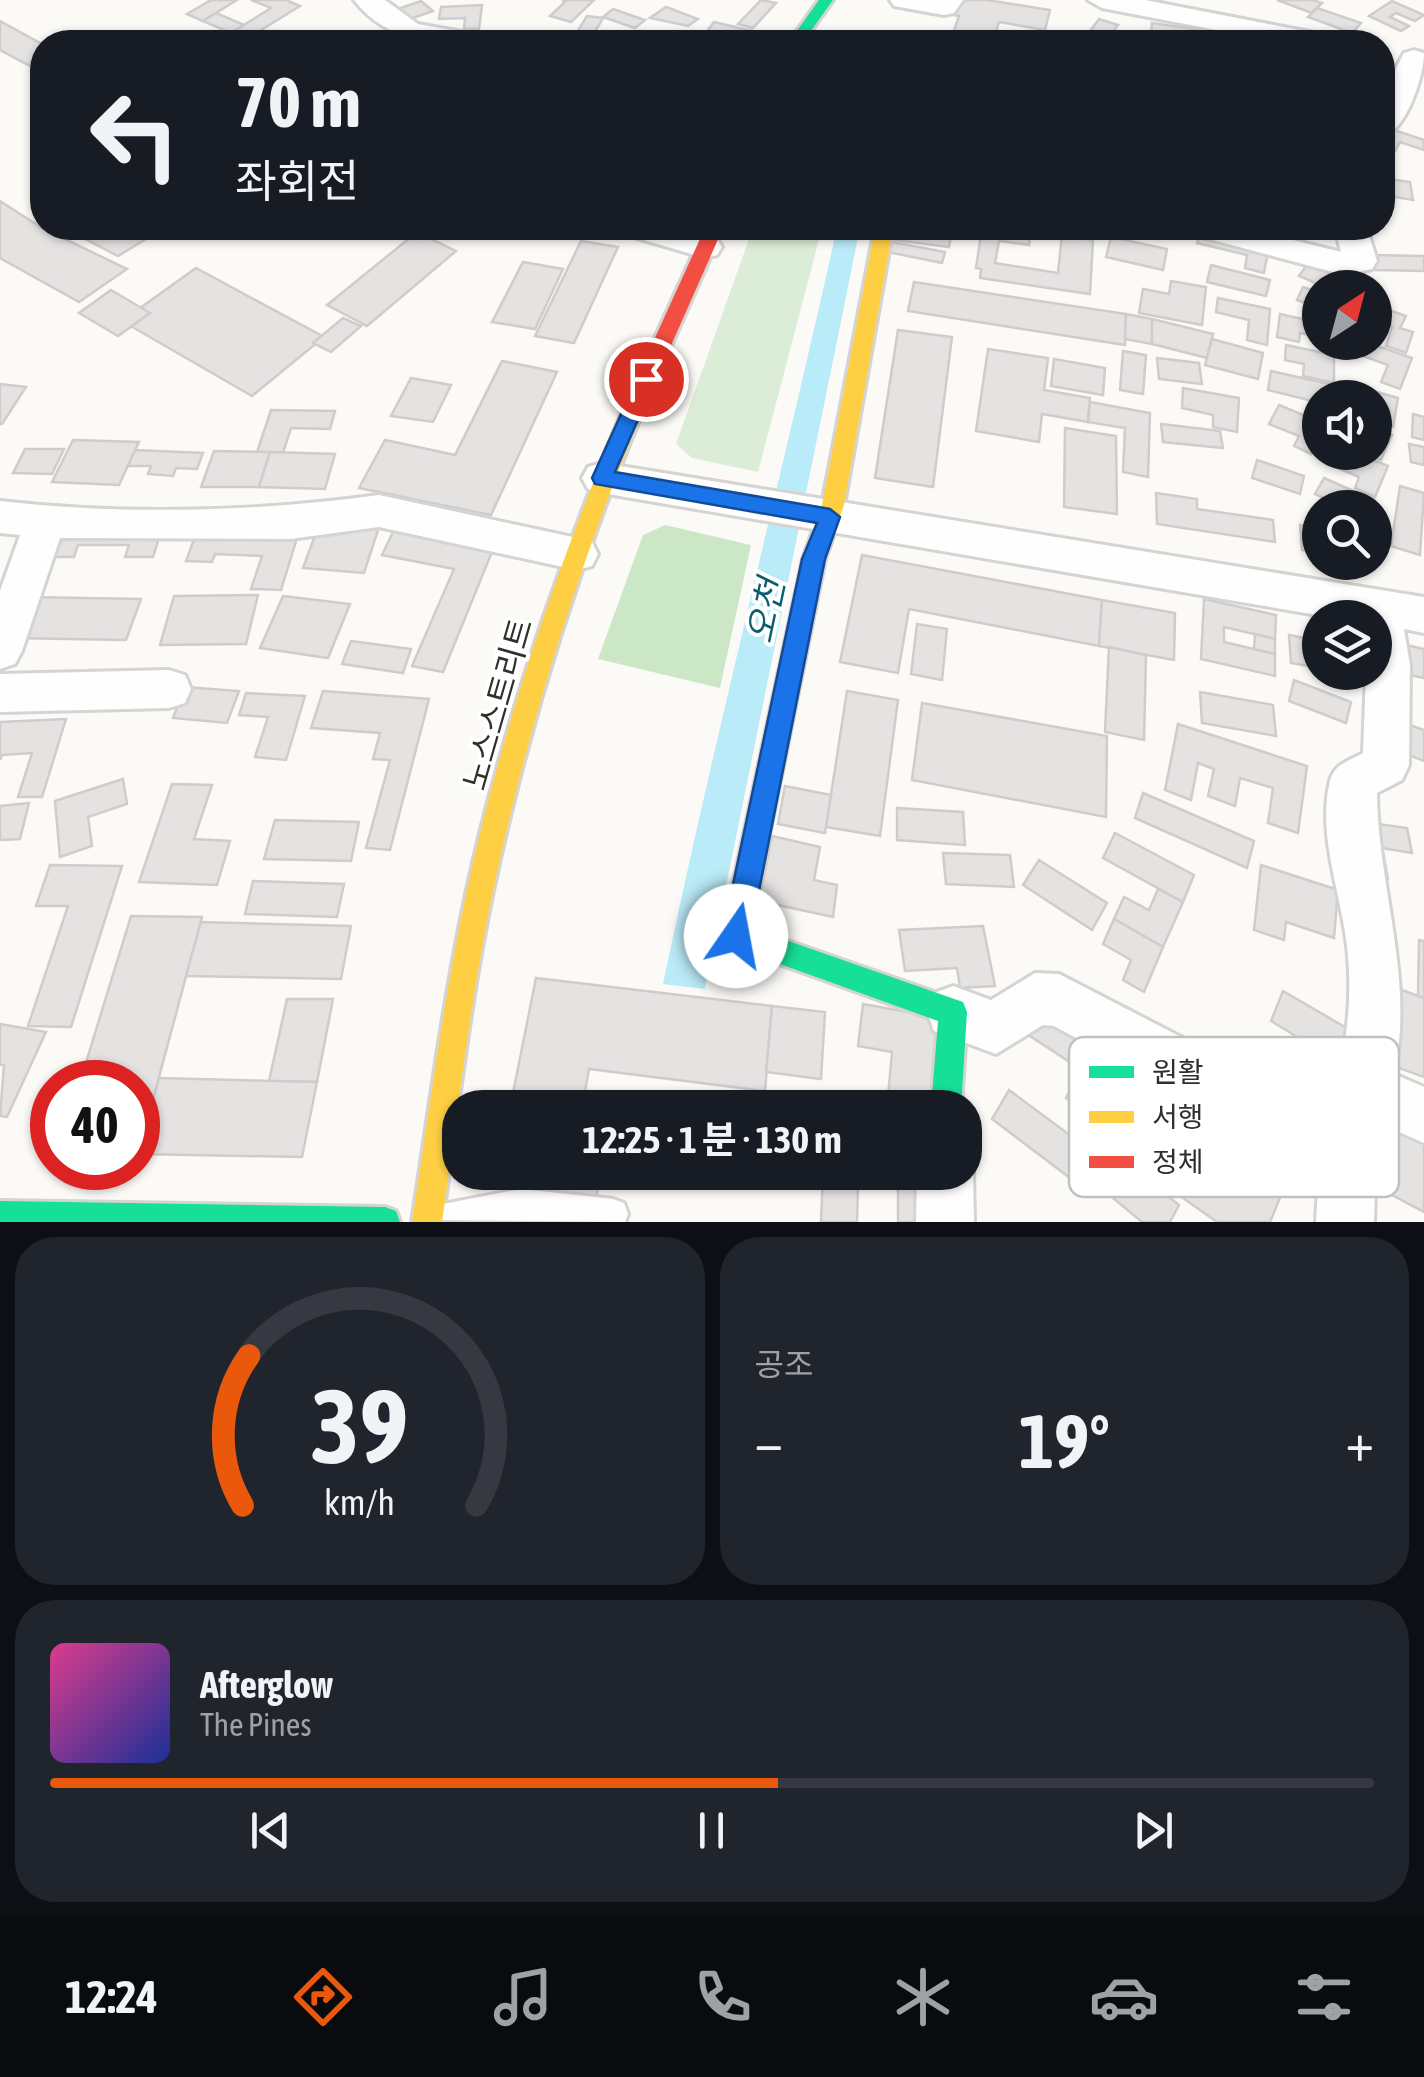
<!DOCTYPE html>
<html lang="ko">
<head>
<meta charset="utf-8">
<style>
  body { margin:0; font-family:"Asap Condensed","Noto Sans KR",sans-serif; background:#20242c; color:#f1f3f6; height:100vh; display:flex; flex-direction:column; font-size:38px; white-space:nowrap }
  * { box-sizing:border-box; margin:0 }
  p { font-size:32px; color:#9ea1a6 }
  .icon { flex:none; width:55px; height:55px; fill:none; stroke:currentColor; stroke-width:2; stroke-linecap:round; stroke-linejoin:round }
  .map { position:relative; height:1222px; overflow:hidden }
  .sheet { display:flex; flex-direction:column; gap:15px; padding:15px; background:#0d0f14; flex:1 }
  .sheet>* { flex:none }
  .hud { position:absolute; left:30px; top:30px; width:1365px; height:210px; border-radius:40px; box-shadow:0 2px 8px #0004; background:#171b24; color:#f1f3f6; overflow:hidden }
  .needle { width:65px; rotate:36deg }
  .tools { position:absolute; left:1302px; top:270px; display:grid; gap:20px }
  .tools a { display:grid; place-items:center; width:90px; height:90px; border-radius:50%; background:#171b24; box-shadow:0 2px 8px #0004; font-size:50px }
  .speed { position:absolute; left:30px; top:1060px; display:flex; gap:20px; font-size:50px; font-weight:700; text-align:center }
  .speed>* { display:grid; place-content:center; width:130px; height:130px; border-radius:50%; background:#171b24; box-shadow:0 2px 8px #0004; line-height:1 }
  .speed .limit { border:15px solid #d22; background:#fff; color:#111 }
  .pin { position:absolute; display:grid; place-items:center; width:85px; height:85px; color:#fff; margin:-42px; border:5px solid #fff; border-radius:50%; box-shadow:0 2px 10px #0007 }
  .me { position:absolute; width:110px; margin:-55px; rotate:12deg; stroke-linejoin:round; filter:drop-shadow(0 0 8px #0008) }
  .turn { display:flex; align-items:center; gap:35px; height:210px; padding:0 40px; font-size:45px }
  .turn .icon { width:130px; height:130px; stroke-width:2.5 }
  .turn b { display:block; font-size:70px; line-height:85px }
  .big { font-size:75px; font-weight:700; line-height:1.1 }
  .sheet .widget { flex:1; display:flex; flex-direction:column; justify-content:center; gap:15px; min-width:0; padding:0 35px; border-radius:40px; background:#20242c }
  .sheet .dial { align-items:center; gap:0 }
  .dial svg { height:260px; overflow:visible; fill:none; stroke:#363941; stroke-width:7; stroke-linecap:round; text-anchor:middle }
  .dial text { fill:#f1f3f6; stroke:none }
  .song { display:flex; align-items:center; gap:30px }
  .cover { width:120px; height:120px; border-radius:15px; background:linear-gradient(135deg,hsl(330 70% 55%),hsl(230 70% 35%)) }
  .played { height:10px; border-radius:5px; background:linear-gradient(90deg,#ea580c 55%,#363941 55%) }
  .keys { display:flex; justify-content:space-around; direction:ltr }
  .heat { display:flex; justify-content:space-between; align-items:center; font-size:55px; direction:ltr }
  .sheet .tiles { flex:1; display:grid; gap:15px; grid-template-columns:1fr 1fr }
  .widget:last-child { grid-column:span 2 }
  .trip { position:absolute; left:442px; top:1090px; width:540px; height:100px; border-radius:40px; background:#171b24; box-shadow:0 2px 8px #0004; font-weight:700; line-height:100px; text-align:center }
  .tabs { display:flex; height:160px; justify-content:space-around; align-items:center; background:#090b0e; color:#9ea1a6 }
  .tabs .icon { width:70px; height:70px }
  .tabs .selected { color:#ea580c }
  .tabs b { font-size:45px; color:#f1f3f6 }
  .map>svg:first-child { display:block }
  .green { fill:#dbecd7 }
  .forest { fill:#cce7c6 }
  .water { fill:#baebf8 }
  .building { fill:#e5e2e2; stroke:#cfcccc; stroke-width:2.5 }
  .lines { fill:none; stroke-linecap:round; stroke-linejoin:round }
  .lane-casing { stroke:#d6d4d2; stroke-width:6 }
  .street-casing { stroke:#d6d4d2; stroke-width:6 }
  .fast-casing { stroke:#d6d4d2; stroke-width:6 }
  .slow-casing { stroke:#d6d4d2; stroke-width:6 }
  .jam-casing { stroke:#d6d4d2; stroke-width:6 }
  .lane { fill:#fffefe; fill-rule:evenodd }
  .street { fill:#fffefe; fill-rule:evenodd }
  .fast { fill:#16e098; fill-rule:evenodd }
  .slow { fill:#ffcf43; fill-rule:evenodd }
  .jam { fill:#f24e42; fill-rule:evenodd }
  .route { fill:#1a73e8; stroke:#114b97; stroke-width:2.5 }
  .labels { text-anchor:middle; stroke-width:8; stroke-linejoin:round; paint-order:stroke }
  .street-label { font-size:32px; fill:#312e2b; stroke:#fff }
  .water-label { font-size:35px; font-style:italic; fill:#0d5d6e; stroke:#fff }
  .key { fill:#fff; stroke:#c1c0bf; stroke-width:2.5 }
  .key-label { font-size:28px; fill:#312e2b }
</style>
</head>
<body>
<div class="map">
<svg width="1424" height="1222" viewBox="0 0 1424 1222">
  <rect width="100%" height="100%" fill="#fcfaf7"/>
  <polygon class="green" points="753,228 822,228 758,472 692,458 676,444"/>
  <polygon class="forest" points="665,525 751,545 720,688 598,659 643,535"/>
  <path class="water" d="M837,228h23l-155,761 -42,-5c53,-254 118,-504 174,-756z"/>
  <g class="building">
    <polygon points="211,0 237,0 203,21 187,14"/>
    <polygon points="251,0 286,0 300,6 247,39 231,33 271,8"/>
    <polygon points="562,0 594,0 571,22 550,16 566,1"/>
    <polygon points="761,0 776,3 753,28 738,24"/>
    <polygon points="959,0 987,0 1050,10 1045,30 999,22 993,42 950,42 959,16 954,15"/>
    <polygon points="1277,0 1313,0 1322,3 1312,13"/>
    <polygon points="421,1 433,11 407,20 395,10"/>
    <polygon points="1392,1 1424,15 1415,21 1396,13 1390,17 1409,26 1401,31 1369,16"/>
    <polygon points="482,5 479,29 464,29 465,18 439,19 441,7"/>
    <polygon points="666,7 698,19 688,26 650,18"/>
    <polygon points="1317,8 1361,23 1352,33 1308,17"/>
    <polygon points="613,9 645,20 635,28 603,17"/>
    <polygon points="216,13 244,25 231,33 203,21"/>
    <polygon points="587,16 603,18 593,35 577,32"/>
    <polygon points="1099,19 1118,25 1106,42 1082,42"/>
    <polygon points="0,21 42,44 42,64 34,68 0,50"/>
    <polygon points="714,22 752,31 744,42 726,42 728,39 705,34"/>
    <polygon points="1152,23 1201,30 1200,41 1151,33"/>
    <polygon points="1230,33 1289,42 1229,42"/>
    <polygon points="1391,129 1424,140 1424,150 1400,142 1395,151 1382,146"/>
    <polygon points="1382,178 1410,182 1413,200 1382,195"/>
    <polygon points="0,201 42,228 127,269 79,302 0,258"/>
    <polygon points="95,228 164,228 118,256 81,237"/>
    <polygon points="889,228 951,234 949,247 887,239"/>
    <polygon points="982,228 1031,228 1029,245 999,241 995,263 1058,273 1062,235 1093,240 1090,294 980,278 981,269 976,268"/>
    <polygon points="1201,230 1269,246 1264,273 1245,268 1247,255 1197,243"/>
    <polygon points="417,232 456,251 367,326 327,305"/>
    <polygon points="1111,237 1167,249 1163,270 1106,257"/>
    <polygon points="581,241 618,247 574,343 535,336"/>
    <polygon points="892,242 945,252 942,263 888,252"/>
    <polygon points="1368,255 1424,256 1424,271 1375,270"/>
    <polygon points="523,262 563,269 535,329 492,322"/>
    <polygon points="1309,262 1364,285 1327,288 1299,276"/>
    <polygon points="1211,265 1270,280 1266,296 1207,282"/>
    <polygon points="196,268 324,337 252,396 122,321"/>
    <polygon points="1171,281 1206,287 1202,325 1139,313 1143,289 1169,294"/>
    <polygon points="914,282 1126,314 1125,345 908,311"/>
    <polygon points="1303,287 1320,293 1320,308 1297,300"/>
    <polygon points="111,290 150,313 118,336 79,313"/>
    <polygon points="1218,298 1270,309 1267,345 1247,340 1249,320 1216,312"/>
    <polygon points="1375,305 1406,316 1400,328 1413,332 1406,353 1386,346 1392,327 1375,321"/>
    <polygon points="1126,314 1152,319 1152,344 1125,339"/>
    <polygon points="1280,314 1320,323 1320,337 1300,333 1299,342 1277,337"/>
    <polygon points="343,318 361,326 331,352 313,343"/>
    <polygon points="1152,319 1213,334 1207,358 1152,344"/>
    <polygon points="898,330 952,337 933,487 875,478"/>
    <polygon points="1212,339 1263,353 1258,379 1205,365"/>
    <polygon points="1369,343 1412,358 1400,389 1381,382 1388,365 1363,356"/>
    <polygon points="1286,345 1334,355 1334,383 1303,376 1304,364 1285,360"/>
    <polygon points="988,349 1048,358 1044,390 1090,398 1088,422 1042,414 1039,442 976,431"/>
    <polygon points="1123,351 1146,355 1143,394 1120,390"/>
    <polygon points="1157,358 1199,363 1202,384 1159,379"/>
    <polygon points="1054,359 1105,368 1103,395 1051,386"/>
    <polygon points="502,361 557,372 491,515 359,488 385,440 455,455"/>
    <polygon points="1271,371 1333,385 1332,398 1320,398 1320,403 1268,390"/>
    <polygon points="411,378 451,385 433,422 391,416"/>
    <polygon points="0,384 26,387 2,424 0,424"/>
    <polygon points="1349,384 1398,398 1393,427 1375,422 1375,398 1347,398"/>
    <polygon points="1183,388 1239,398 1237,432 1213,427 1213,415 1182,408"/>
    <polygon points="1090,402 1150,413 1148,477 1123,472 1125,428 1088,422"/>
    <polygon points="1279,405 1320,422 1320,436 1311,454 1294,446 1299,436 1269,424"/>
    <polygon points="271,410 335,411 330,429 291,428 283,453 257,452"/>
    <polygon points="1413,414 1424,417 1424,440 1412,437"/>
    <polygon points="1161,424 1220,431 1223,448 1163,442"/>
    <polygon points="1065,428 1116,436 1117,514 1064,507"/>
    <polygon points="1375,428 1392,435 1381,460 1363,453 1375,452"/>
    <polygon points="73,440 139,442 119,485 52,482"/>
    <polygon points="1409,444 1424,447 1424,465 1411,462"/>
    <polygon points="25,449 64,449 52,474 13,473"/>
    <polygon points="135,450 203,453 197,469 176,468 173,476 148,474 151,466 128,466"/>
    <polygon points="214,451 270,452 259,487 201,487"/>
    <polygon points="270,452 335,454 325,489 259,487"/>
    <polygon points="1329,452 1354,452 1388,466 1375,497 1355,488 1359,477 1324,462"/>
    <polygon points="1257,460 1304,476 1300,494 1252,478"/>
    <polygon points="1324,478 1374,500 1372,508 1345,508 1315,494"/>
    <polygon points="1400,486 1424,493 1420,555 1391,546"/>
    <polygon points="1156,493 1197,499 1197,509 1273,520 1275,542 1157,524"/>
    <polygon points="321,519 380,524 364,573 303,568"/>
    <polygon points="1300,525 1320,529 1320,553 1302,550"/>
    <polygon points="162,528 153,557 125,557 129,545 78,545 74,557 48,557 59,529"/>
    <polygon points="395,528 494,547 443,672 412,666 454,569 382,555"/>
    <polygon points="197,531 298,535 281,590 251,589 262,556 215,554 212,562 186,561"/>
    <polygon points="862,555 1102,600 1099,646 909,609 898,673 840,662"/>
    <polygon points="258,595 246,644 160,645 174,596"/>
    <polygon points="283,596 350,604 328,658 260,648"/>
    <polygon points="27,597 141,599 126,640 10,638"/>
    <polygon points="1204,599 1276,615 1275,639 1224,627 1224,642 1275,654 1275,676 1201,659"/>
    <polygon points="1102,600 1175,613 1174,660 1099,646"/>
    <polygon points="917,624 947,629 942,680 911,674"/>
    <polygon points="1255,634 1275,639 1275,654 1254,649"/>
    <polygon points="1289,635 1320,641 1320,668 1291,663"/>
    <polygon points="351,641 411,649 403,673 342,664"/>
    <polygon points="1397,643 1424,649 1424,678 1400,673"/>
    <polygon points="1109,647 1146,655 1144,740 1105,732"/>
    <polygon points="1294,680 1351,702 1346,723 1289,701"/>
    <polygon points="185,687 239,691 227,723 173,718"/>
    <polygon points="323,691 429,699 390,850 366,848 390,760 373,759 380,733 311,728"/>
    <polygon points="847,691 898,700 880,836 826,827"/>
    <polygon points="1200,692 1273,705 1276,736 1202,723"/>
    <polygon points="246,693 305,696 286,760 255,757 268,717 239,715"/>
    <polygon points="922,703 1107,736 1106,817 912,780"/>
    <polygon points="66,719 42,797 18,797 32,753 2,755 0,760 0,722"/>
    <polygon points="1401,722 1424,730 1424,761 1396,750"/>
    <polygon points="1178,724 1307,766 1298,833 1268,823 1273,788 1240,778 1235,806 1208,796 1214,769 1198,763 1191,800 1165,790"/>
    <polygon points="123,779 127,804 88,817 92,846 60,857 55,801"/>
    <polygon points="172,784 212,785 194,839 230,841 217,885 139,882"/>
    <polygon points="785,786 831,795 825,833 778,824"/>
    <polygon points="1143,793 1254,841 1247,868 1135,818"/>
    <polygon points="29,803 20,839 0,840 0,806"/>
    <polygon points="897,808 963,812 965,845 897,840"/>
    <polygon points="275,820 359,822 351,861 264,859"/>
    <polygon points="1357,821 1407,828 1412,853 1382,848 1388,879 1366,876"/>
    <polygon points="1115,833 1194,875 1183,902 1103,858"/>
    <polygon points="772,836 820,847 814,880 837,885 833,917 759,901"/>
    <polygon points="943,853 1010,855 1014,887 946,884"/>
    <polygon points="1039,860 1107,903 1092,930 1023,885"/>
    <polygon points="50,865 122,866 71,1027 28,1026 68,906 36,906"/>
    <polygon points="1261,865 1338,890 1334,938 1286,922 1284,940 1254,930"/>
    <polygon points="253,881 344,884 337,917 245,914"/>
    <polygon points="1158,889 1183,902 1163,947 1114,919 1124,897 1149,910"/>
    <polygon points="131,916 202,917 148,1118 138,1118 138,1082 80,1082"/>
    <polygon points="1114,919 1163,947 1144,992 1123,980 1131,960 1103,944"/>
    <polygon points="201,922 351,926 341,979 186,976"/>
    <polygon points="983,926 995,986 960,988 957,968 905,971 899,930"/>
    <polygon points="1419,940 1424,941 1424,998 1418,996"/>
    <polygon points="536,978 772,1006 765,1091 589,1069 582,1108 510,1108"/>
    <polygon points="1399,989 1424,998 1424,1077 1396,1067"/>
    <polygon points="1283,991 1350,1030 1338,1062 1271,1021"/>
    <polygon points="287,999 333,999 317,1082 269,1081"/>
    <polygon points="863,1004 941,1018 935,1108 887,1108 892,1052 858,1046"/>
    <polygon points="1039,1004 1125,1060 1097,1118 1066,1098 1080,1069 1024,1032"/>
    <polygon points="772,1006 825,1012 821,1079 766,1072"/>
    <polygon points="0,1024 46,1032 7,1117 0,1116 4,1065 0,1065"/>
    <polygon points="159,1078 317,1082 302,1157 138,1154 138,1118 148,1118"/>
    <polygon points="1009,1090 1086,1147 1070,1178 992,1119"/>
    <polygon points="1233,1105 1300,1149 1270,1222 1217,1222 1159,1181 1175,1147 1244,1195 1260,1160 1221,1133"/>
    <polygon points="1396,1109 1424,1123 1424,1212 1379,1188"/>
    <polygon points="1115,1153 1179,1205 1170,1222 1142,1222 1096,1184"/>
    <polygon points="546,1172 600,1172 593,1222 537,1222"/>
    <polygon points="823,1172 936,1172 937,1222 898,1222 898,1189 858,1186 857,1222 821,1222"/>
  </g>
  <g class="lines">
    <g class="lane-casing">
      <polygon id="lane" points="521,1189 613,1199 624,1203 628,1214 625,1222 423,1220 427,1209 438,1205"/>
    </g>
    <g class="street-casing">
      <g id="street">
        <path d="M354,0h31l33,24 66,12 4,6c-50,3 -100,2 -134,-42z"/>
        <polygon points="890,0 963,0 954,13 944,15 894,6"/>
        <polygon points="1088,0 1145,0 1320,34 1334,42 1279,42 1102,8"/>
        <path d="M1414,50l10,3c0,23 -18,78 -42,84v-42l22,-42z"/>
        <polygon points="623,228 675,228 717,239 722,247 717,255 705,258 627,235"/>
        <polygon points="1190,228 1245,228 1341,252 1335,228 1367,228 1377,261 1372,269 1344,275 1194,235"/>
        <path d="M602,463l822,134v36l-20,-4 6,36 -1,100 -7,15 -25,13c1,96 38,186 17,281l30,13v56l-41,-18 -7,29 -2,68h-58l3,-53 -265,-143 -11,-1 -47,29 -62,-23 -7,-19 7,-19 19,-7 38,14 44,-27 24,1 271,140c13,-54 23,-102 18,-158 -4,-56 -32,-119 -18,-175 4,-17 19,-20 33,-28l3,-81h9v-54h-40l-733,-125 -14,-4 -6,-11 6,-11z"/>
        <path d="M379,495l198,43 15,4 6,12 -6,12 -15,4 -198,-43 -89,12 -230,-1 -38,113 -7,13 -15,5v-78l20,-56 -20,-2v-32c124,14 255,11 379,-6z"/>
        <polygon points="169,670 185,675 191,689 185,703 169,708 0,712 0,674"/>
        <polygon points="965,1152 973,1172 974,1222 916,1222 917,1172 965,1172"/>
      </g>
    </g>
    <g class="fast-casing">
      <g id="fast">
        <polygon points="819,0 833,0 803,42 789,42"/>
        <path d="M745,877l9,4 4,9 -7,38 212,74 4,10 -6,96h-30l7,-87 -211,-76c-8,-17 1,-47 9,-64z"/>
        <polygon points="0,1201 385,1207 396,1211 400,1222 0,1222"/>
      </g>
    </g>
    <g class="slow-casing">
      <g id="slow">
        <polygon points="875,228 893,228 844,505 825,559 758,890 754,899 745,903 736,899 732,890 803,559 822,505"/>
        <path d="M644,377l10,7c-70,164 -124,332 -161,507 -23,110 -35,220 -51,331h-30c17,-110 31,-220 54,-328 38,-176 97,-345 168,-510z"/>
      </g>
    </g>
    <g class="jam-casing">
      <polygon id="jam" points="705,228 723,228 654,384 651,389 637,389 634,384"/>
    </g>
    <use href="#lane" class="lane"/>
    <use href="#street" class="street"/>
    <use href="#fast" class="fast"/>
    <use href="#slow" class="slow"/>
    <use href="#jam" class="jam"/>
  </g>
  <polygon class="route" points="646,372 656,379 615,472 830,509 840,517 825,559 750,936 746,945 736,949 726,945 722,936 802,559 817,523 595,484 592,478 637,379"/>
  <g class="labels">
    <g class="street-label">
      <text transform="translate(498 704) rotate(-74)" y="11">노스스트리트</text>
    </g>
    <g class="water-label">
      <text transform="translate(766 611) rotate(-78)" y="12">오천</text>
    </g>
  </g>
  <rect x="1069" y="1037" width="330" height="160" rx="15" class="key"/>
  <rect x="1089" y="1066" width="45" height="12" fill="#16e098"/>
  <rect x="1089" y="1111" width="45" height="12" fill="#ffcf43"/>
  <rect x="1089" y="1156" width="45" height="12" fill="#f24e42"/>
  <g class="key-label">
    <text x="1152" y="1082">원활</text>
    <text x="1152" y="1127">서행</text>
    <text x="1152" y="1172">정체</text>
  </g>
</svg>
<div class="tools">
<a><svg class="needle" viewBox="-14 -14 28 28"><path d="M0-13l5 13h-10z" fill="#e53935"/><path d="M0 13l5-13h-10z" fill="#9ea1a6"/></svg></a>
<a><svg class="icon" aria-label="sound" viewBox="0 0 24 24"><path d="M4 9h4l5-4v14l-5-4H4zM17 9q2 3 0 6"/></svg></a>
<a><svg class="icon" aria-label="search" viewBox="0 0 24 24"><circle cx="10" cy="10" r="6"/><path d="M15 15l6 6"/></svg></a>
<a><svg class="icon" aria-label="layers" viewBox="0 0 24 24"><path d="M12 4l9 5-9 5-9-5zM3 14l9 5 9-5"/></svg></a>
</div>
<div class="speed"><div class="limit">40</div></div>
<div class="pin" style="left:646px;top:379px;background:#d93025"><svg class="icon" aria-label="arrive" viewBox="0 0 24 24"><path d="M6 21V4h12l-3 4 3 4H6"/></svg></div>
<svg class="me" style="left:736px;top:936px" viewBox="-20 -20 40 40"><circle r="19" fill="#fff"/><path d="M0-13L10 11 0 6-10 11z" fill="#1a73e8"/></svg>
<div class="trip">12:25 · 1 분 · 130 m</div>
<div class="hud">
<div class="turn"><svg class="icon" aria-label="left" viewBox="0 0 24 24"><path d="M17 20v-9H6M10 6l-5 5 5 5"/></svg><div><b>70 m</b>좌회전</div></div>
</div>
</div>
<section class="sheet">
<div class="tiles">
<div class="widget dial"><svg viewBox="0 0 100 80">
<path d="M14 69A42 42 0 1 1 86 69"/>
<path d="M14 69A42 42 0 0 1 16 23" stroke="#ea580c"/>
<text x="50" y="56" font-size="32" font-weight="700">39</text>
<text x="50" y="72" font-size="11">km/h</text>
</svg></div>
<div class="widget"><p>공조</p>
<div class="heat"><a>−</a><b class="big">19°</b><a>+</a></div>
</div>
<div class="widget">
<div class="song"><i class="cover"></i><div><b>Afterglow</b><p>The Pines</p></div></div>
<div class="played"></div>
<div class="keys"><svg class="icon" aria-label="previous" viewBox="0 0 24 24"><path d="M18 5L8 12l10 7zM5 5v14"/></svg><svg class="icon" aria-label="pause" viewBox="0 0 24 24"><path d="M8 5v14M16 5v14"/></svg><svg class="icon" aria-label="next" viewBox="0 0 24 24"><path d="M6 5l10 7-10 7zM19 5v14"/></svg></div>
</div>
</div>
</section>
<nav class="tabs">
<b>12:24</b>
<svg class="icon selected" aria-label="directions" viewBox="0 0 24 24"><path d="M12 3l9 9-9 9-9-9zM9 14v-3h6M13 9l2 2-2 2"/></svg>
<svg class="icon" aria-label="music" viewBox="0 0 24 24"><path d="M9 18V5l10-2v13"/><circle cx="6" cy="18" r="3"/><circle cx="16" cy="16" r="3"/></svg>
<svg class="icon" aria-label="phone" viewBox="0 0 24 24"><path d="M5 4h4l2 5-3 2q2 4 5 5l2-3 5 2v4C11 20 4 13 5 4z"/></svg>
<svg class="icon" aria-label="climate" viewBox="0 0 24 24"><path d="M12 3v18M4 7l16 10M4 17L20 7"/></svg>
<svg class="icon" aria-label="car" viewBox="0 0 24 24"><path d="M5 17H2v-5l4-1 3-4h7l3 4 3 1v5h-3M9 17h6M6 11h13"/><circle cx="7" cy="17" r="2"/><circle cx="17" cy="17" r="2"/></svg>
<svg class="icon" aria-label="filters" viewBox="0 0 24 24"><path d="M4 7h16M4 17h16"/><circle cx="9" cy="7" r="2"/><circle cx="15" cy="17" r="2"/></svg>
</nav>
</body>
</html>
